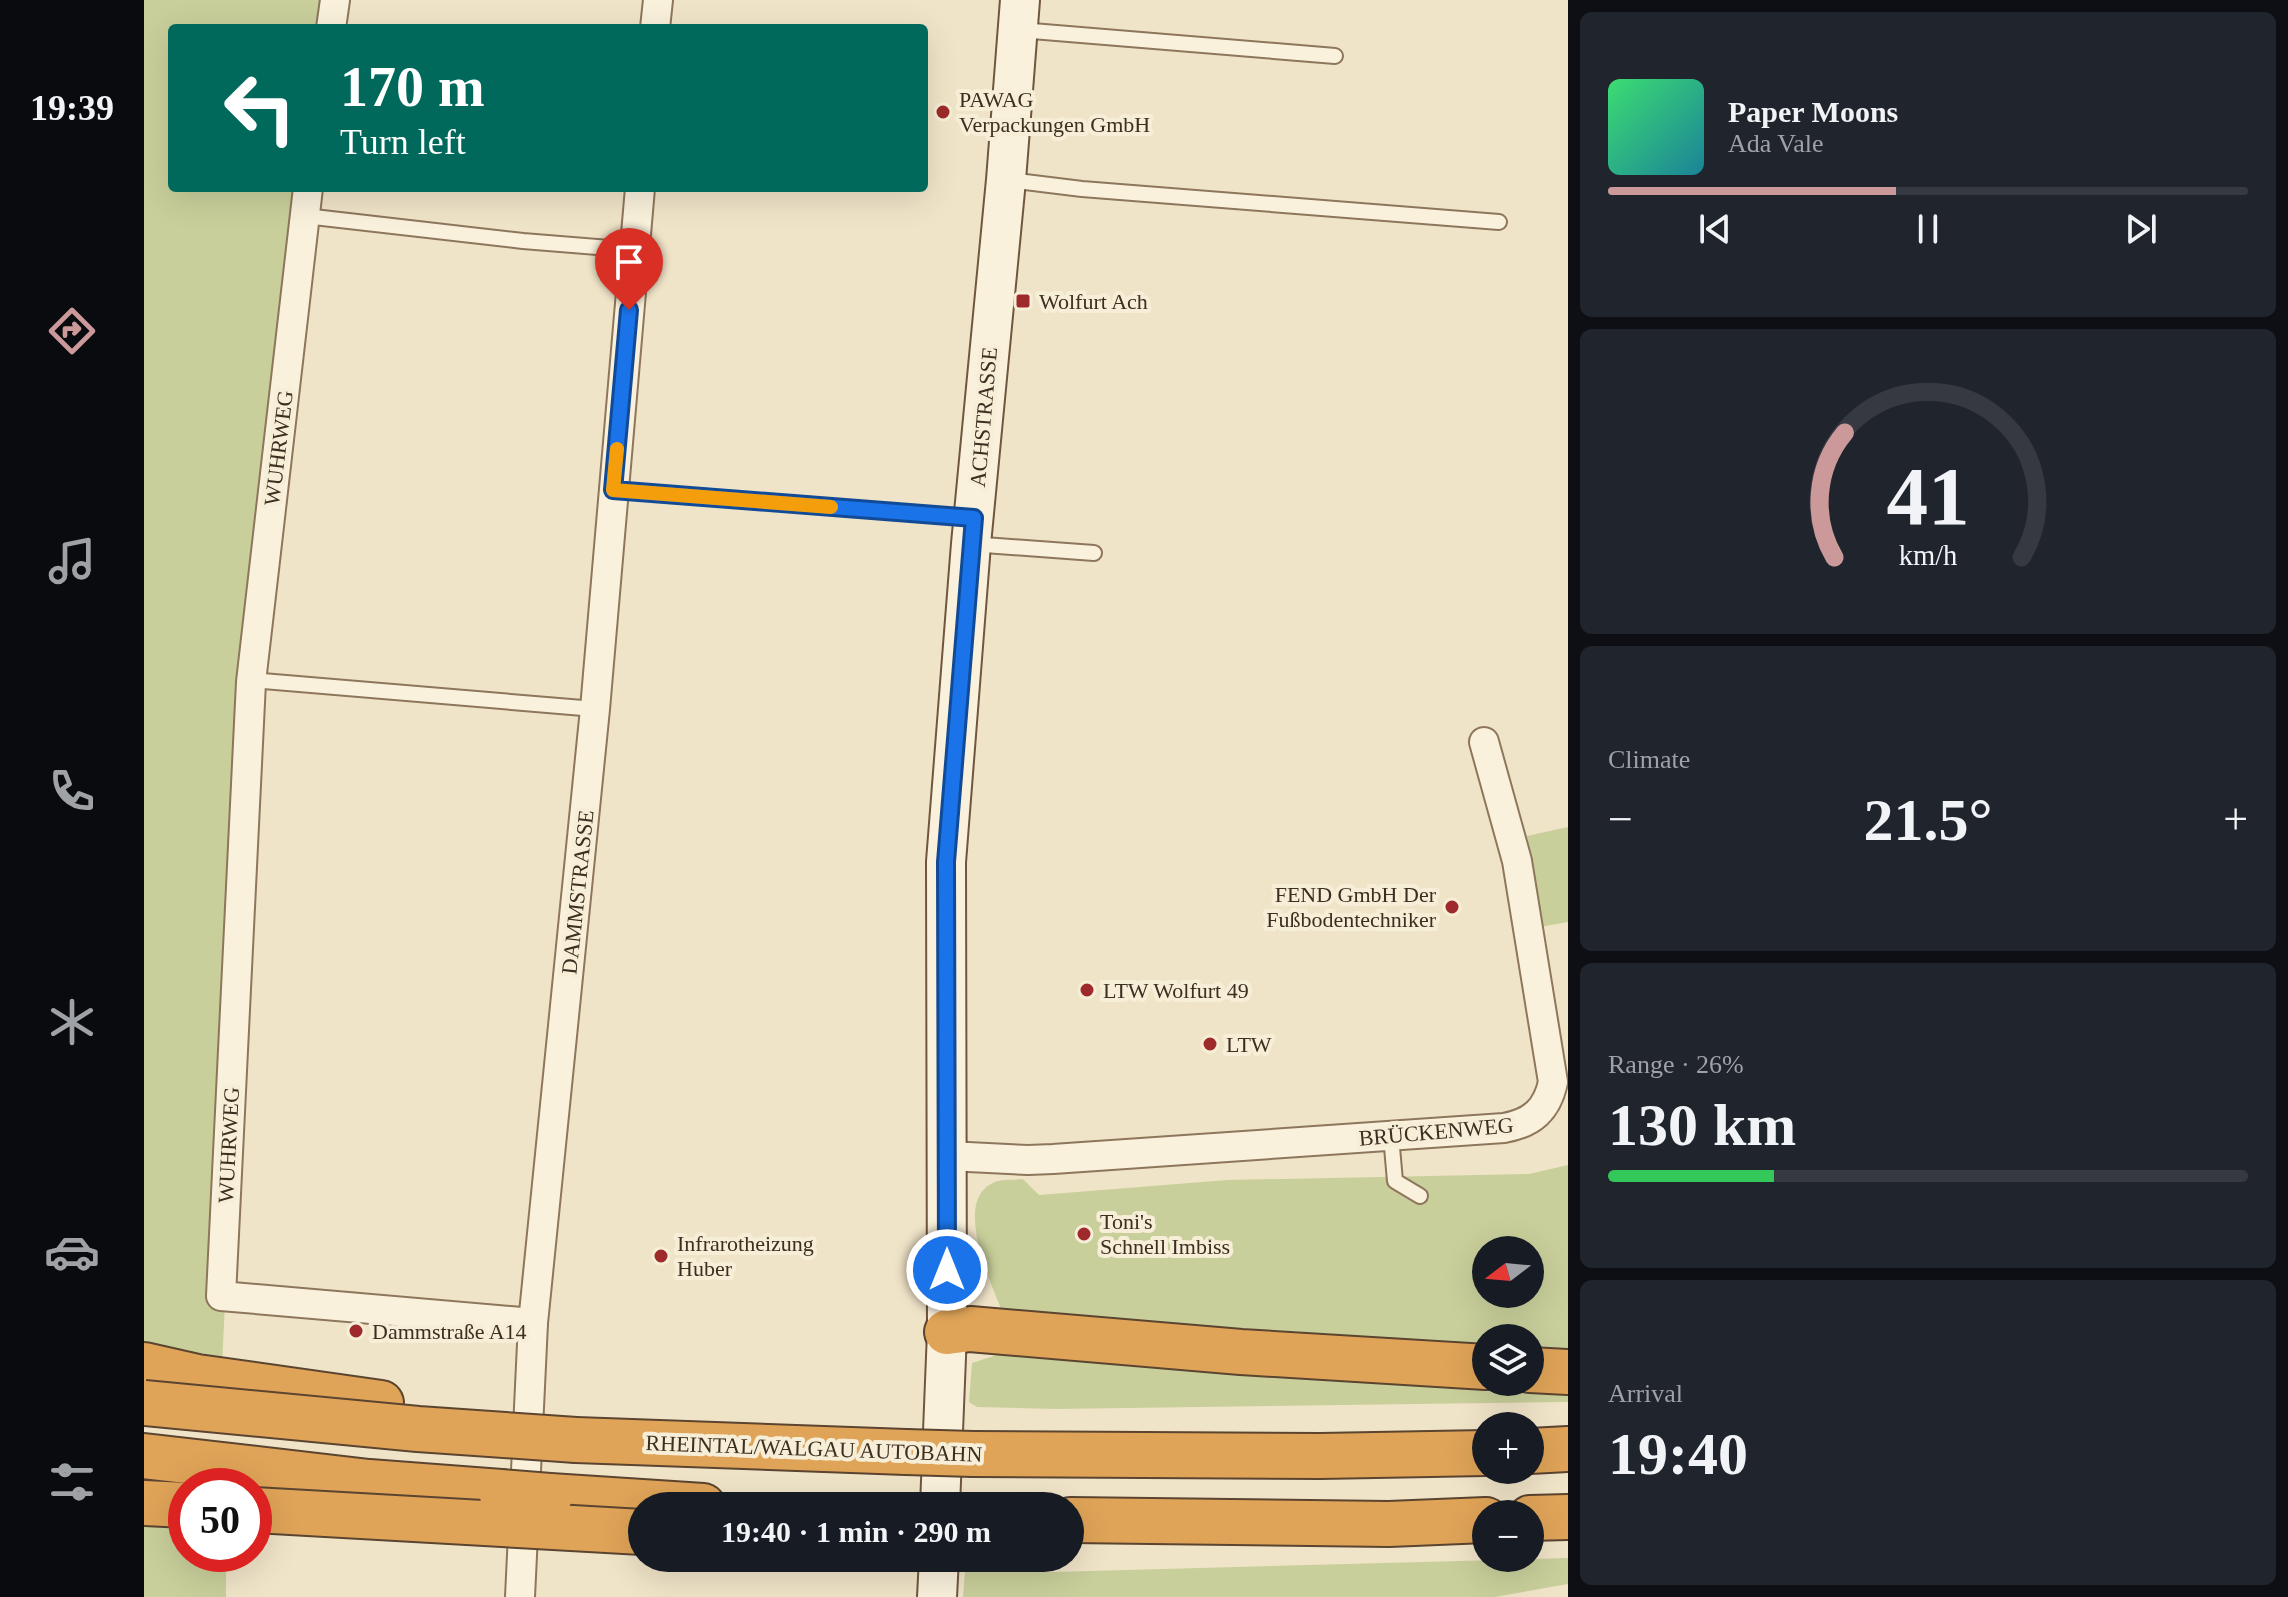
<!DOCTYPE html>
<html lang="en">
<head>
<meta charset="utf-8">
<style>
  body { margin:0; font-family:Georgia,serif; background:#20242c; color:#f1f3f6; height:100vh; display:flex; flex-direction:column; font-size:30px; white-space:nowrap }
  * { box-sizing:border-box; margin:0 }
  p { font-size:26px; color:#9ea1a6 }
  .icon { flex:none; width:44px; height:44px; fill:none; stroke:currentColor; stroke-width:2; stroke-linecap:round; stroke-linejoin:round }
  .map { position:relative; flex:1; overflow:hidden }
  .side { display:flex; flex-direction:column; gap:12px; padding:12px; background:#0d0f14; width:720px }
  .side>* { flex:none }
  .guide { position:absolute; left:24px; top:24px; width:760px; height:168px; border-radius:8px; box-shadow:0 8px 32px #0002; background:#00695c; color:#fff; overflow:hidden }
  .needle { width:52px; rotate:254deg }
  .tools { position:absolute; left:1328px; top:1236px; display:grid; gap:16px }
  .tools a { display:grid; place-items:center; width:72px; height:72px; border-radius:50%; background:#171b24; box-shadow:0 8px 32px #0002; font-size:40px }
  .speed { position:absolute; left:24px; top:1468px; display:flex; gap:16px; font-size:40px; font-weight:700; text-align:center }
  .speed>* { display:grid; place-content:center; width:104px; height:104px; border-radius:50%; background:#171b24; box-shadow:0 8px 32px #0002; line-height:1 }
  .speed .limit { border:12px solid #d22; background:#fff; color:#111 }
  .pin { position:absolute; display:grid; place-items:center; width:68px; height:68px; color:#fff; margin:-82px -34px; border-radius:50% 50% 50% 0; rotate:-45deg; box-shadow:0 0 8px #0007 }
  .pin .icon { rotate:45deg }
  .me { position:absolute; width:88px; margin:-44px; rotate:0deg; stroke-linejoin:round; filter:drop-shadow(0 0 6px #0008) }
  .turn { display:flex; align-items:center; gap:28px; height:168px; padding:0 40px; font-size:36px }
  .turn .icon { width:104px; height:104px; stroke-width:2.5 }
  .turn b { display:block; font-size:56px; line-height:68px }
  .big { font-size:60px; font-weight:700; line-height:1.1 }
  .side .tile { flex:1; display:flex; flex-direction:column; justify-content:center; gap:12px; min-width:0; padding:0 28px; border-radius:12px; background:#20242c }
  .side .dial { align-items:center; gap:0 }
  .dial svg { height:208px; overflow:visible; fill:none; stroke:#363941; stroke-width:7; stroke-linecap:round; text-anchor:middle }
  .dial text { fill:#f1f3f6; stroke:none }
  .song { display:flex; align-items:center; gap:24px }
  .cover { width:96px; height:96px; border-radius:12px; background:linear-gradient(135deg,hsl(140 70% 55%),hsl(190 70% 35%)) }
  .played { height:8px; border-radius:4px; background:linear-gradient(90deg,#cc999b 45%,#363941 45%) }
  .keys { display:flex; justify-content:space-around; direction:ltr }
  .heat { display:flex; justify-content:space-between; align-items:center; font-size:44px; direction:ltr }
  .charge { height:12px; border-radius:6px; background:linear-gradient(90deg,#34c759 26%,#363941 0) }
  .trip { position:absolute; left:484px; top:1492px; width:456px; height:80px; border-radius:40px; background:#171b24; box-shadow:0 8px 32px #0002; font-weight:700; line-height:80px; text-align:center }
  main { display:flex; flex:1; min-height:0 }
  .tab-bar { display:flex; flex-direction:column; width:144px; justify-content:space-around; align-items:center; background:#090b0e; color:#9ea1a6 }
  .tab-bar .icon { width:56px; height:56px }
  .tab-bar .on { color:#cc999b }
  .tab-bar b { font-size:36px; color:#f1f3f6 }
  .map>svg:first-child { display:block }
  .green { fill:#c9cf9b; fill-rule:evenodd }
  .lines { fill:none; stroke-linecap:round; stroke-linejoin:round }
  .service-casing { stroke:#8d765c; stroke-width:18 }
  .minor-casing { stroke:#8d765c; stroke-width:32 }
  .secondary-casing { stroke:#6f573f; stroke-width:42 }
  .motorway-casing { stroke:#5b4430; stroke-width:48 }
  .service { stroke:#faf1dc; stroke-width:14 }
  .minor { stroke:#faf1dc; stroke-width:28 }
  .secondary { stroke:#faf1dc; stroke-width:38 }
  .motorway { stroke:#e0a458; stroke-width:44 }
  .motorway-bridge-casing { stroke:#5b4430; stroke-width:48; stroke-linecap:butt }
  .motorway-bridge { stroke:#e0a458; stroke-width:44 }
  .route-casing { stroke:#114b97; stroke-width:20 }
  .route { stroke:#1a73e8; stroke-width:14 }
  .slow { stroke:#f59e0b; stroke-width:14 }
  .poi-dot { fill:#9e2a2b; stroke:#f7eed8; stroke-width:3 }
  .labels { text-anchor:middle; stroke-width:8; stroke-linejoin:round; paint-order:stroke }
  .poi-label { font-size:22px; fill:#3d2e20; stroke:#f7eed8; text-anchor:start }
  .street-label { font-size:22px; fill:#3d2e20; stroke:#f7eed8 }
</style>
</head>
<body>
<main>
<nav class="tab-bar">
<b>19:39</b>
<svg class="icon on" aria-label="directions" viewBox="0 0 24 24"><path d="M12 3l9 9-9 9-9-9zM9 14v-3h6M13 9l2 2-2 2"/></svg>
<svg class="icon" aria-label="music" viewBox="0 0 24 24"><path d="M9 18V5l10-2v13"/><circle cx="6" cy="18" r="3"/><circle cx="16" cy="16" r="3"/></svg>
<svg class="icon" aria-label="phone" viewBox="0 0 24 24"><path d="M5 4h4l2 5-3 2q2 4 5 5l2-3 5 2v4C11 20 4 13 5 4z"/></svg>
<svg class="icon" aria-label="climate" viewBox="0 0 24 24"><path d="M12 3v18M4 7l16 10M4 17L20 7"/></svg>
<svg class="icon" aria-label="car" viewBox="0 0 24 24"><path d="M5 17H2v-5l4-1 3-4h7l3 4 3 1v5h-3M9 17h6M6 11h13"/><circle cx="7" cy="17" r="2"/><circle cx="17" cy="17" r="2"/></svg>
<svg class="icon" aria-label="filters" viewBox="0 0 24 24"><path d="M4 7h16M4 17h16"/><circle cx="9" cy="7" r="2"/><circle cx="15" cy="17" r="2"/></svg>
</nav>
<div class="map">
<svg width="1424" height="1597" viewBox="0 0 1424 1597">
  <rect width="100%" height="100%" fill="#f0e4c8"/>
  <g class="green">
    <polygon points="0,0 189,0 185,28 28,28 28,188 164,188 113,631 78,1366 0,1357"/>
    <polygon points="1424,827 1424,922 1396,927 1383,836"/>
    <path d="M1424,1165v184l-38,-3v-8h-44v6l-451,-29 -34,-6c-11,-29 -51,-114 -3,-128 7,-2 17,-1 25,-2l16,16 188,-15 302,-6zM1342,1250h44v44h-44z"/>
    <polygon points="859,1353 1424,1389 1424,1402 912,1409 833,1407 825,1402 828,1363"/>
    <polygon points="0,1520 42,1521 42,1554 82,1554 82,1597 0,1597"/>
    <polygon points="1424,1558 1424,1584 1351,1597 819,1597 821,1571 909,1572"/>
  </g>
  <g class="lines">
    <g class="service-casing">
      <g id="service">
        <polyline points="876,30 1191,56"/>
        <polyline points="865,180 938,189 1355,222"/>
        <polyline points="161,216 379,241 490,250"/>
        <polyline points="469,490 828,518"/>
        <polyline points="827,544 950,553"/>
        <polyline points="107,680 451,709"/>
        <polyline points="1247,1136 1251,1181 1276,1196"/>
      </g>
    </g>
    <g class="minor-casing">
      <g id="minor">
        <polyline points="187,28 191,0"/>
        <polyline points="511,28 514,0"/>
        <polyline points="164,188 107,682 77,1296 389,1323"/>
        <path d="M804,1156l80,4 25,-1 451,-31c28,-5 43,-18 49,-46l-36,-221 -33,-119"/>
        <polyline points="376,1597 389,1323 451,709 496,188"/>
      </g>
    </g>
    <g class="secondary-casing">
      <g id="secondary">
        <polyline points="796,1506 803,1332 802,862 827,544 862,180 876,0"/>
        <polyline points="793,1597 795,1558"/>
      </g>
    </g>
    <g class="motorway-casing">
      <g id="motorway">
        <polyline points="803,1332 826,1329 1097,1352 1342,1367"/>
        <polyline points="0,1365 53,1377 237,1403"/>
        <polyline points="1386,1370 1424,1372"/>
        <polyline points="432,1440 762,1452"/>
        <polyline points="1386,1451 1424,1449"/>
        <polyline points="829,1454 1176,1456 1342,1453"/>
        <polyline points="0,1456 225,1482 357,1492"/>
        <polyline points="406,1496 559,1506"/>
        <polyline points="0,1503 42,1505"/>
        <polyline points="1386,1518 1424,1517"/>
        <polyline points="926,1520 1245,1524 1342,1520"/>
      </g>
    </g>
    <use href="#service" class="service"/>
    <use href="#minor" class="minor"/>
    <use href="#secondary" class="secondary"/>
    <use href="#motorway" class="motorway"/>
    <g class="motorway-bridge-casing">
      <g id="motorway-bridge">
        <polyline points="0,1403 274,1429 432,1440"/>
        <polyline points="762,1452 829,1454"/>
        <polyline points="357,1492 406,1496"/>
        <polyline points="110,1510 498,1532"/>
      </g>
    </g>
    <use href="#motorway-bridge" class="motorway-bridge"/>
  </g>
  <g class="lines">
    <g class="route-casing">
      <polyline id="route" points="485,310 469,490 830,518 802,862 803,1270"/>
    </g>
    <use href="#route" class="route"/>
    <polyline class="slow" points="473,449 469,490 687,507"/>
  </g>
  <g class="poi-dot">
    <circle cx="799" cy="112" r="8"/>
    <rect x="871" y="293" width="16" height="16" rx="4"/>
    <circle cx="1308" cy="907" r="8"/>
    <circle cx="943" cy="990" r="8"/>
    <circle cx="1066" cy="1044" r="8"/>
    <circle cx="940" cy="1234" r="8"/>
    <circle cx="517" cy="1256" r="8"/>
    <circle cx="212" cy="1331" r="8"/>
  </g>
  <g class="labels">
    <g class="poi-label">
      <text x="815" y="107">PAWAG<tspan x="815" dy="25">Verpackungen GmbH</tspan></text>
      <text x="895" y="309">Wolfurt Ach</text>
      <text x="1292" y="902" text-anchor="end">FEND GmbH Der<tspan x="1292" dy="25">Fußbodentechniker</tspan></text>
      <text x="959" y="998">LTW Wolfurt 49</text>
      <text x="1082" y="1052">LTW</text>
      <text x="956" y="1229">Toni's<tspan x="956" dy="25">Schnell Imbiss</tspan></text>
      <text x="533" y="1251">Infrarotheizung<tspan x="533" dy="25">Huber</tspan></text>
      <text x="228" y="1339">Dammstraße A14</text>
    </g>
    <g class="street-label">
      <text transform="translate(839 417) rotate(-85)" y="8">ACHSTRASSE</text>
      <text transform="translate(134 448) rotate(-83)" y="8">WUHRWEG</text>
      <text transform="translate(433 892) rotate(-84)" y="8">DAMMSTRASSE</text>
      <text transform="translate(1292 1131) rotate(-5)" y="8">BRÜCKENWEG</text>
      <text transform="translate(84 1145) rotate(-87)" y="8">WUHRWEG</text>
      <text transform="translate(670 1448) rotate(2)" y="8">RHEINTAL/WALGAU AUTOBAHN</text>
    </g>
  </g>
</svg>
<div class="tools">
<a><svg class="needle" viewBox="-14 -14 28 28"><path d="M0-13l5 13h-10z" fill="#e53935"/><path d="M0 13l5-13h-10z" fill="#9ea1a6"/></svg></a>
<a><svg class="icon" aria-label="layers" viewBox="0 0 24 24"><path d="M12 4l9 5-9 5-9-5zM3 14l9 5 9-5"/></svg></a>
<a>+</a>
<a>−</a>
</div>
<div class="speed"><div class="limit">50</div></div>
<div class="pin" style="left:485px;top:310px;background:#d93025"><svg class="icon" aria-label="arrive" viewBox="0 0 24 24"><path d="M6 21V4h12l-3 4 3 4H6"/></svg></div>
<svg class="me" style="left:803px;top:1270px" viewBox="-20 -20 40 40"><circle r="17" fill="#1a73e8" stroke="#fff" stroke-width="3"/><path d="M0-11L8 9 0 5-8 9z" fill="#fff"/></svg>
<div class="trip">19:40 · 1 min · 290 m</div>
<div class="guide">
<div class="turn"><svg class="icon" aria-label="left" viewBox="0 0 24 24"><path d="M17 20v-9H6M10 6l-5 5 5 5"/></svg><div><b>170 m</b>Turn left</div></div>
</div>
</div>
<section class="side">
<div class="tile">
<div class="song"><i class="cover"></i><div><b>Paper Moons</b><p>Ada Vale</p></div></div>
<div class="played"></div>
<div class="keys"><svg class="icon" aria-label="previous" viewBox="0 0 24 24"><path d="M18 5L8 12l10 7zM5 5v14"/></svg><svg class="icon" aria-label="pause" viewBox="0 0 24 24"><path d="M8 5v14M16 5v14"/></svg><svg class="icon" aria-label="next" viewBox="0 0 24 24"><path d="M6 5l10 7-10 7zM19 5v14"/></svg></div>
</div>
<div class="tile dial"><svg viewBox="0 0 100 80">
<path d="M14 69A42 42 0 1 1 86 69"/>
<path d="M14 69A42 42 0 0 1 18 21" stroke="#cc999b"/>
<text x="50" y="56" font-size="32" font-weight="700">41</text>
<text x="50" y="72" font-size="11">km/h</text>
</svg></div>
<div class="tile"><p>Climate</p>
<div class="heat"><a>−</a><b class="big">21.5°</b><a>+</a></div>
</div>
<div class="tile"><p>Range · 26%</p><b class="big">130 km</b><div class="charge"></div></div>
<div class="tile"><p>Arrival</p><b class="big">19:40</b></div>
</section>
</main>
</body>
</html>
